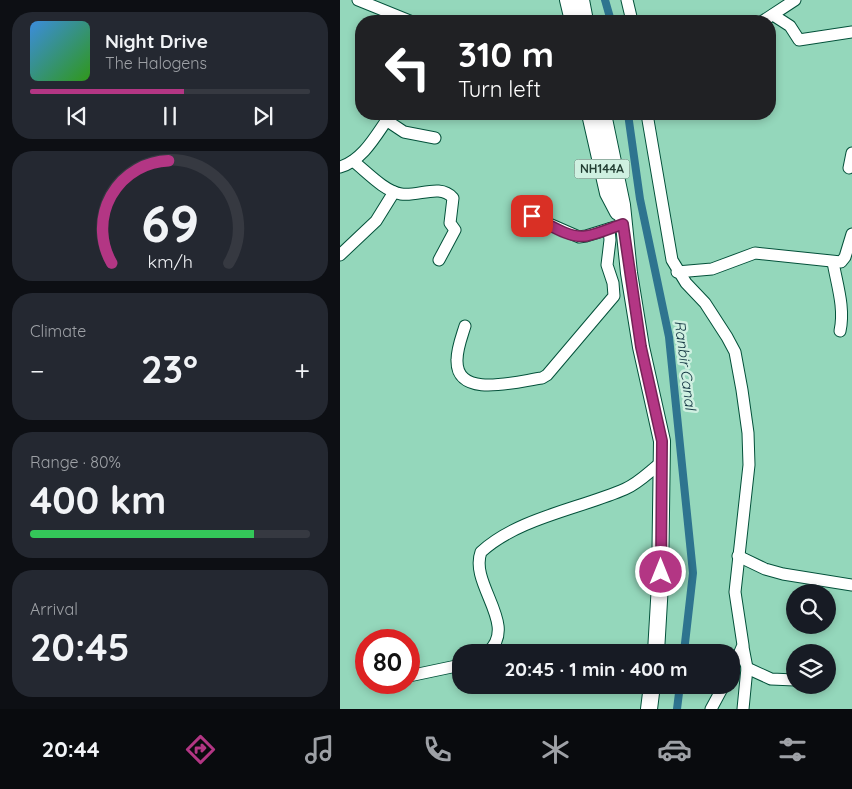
<!DOCTYPE html>
<html lang="en">
<head>
<meta charset="utf-8">
<style>
  body { margin:0; font-family:Quicksand,sans-serif; background:#242831; color:#f1f3f6; height:100vh; display:flex; flex-direction:column; font-size:19px; white-space:nowrap }
  * { box-sizing:border-box; margin:0 }
  p { font-size:16px; color:#9ea1a6 }
  .icon { flex:none; width:28px; height:28px; fill:none; stroke:currentColor; stroke-width:2; stroke-linecap:round; stroke-linejoin:round }
  .map { position:relative; flex:1; overflow:hidden }
  .panel { display:flex; flex-direction:column; gap:12px; padding:12px; background:#0d0f14; width:340px }
  .panel>* { flex:none }
  .hud { position:absolute; left:15px; top:15px; width:421px; height:105px; border-radius:20px; box-shadow:0 2px 8px #0003; background:#202124; color:#fff; overflow:hidden }
  .buttons { position:absolute; left:446px; top:584px; display:grid; gap:10px }
  .buttons a { display:grid; place-items:center; width:50px; height:50px; border-radius:50%; background:#171b24; box-shadow:0 2px 8px #0003; font-size:25px }
  .speed { position:absolute; left:15px; top:629px; display:flex; gap:10px; font-size:25px; font-weight:700; text-align:center }
  .speed>* { display:grid; place-content:center; width:65px; height:65px; border-radius:50%; background:#171b24; box-shadow:0 2px 8px #0003; line-height:1 }
  .speed .limit { border:8px solid #d22; background:#fff; color:#111 }
  .pin { position:absolute; display:grid; place-items:center; width:42px; height:42px; color:#fff; margin:-21px; border-radius:10px; box-shadow:0 2px 8px #0006 }
  .me { position:absolute; width:55px; margin:-28px; rotate:0deg; stroke-linejoin:round; filter:drop-shadow(0 0 4px #0008) }
  .turn { display:flex; align-items:center; gap:18px; height:105px; padding:0 20px; font-size:22px }
  .turn .icon { width:65px; height:65px; stroke-width:2.5 }
  .turn b { display:block; font-size:35px; line-height:42px }
  .big { font-size:38px; font-weight:700; line-height:1.1 }
  .panel .card { flex:1; display:flex; flex-direction:column; justify-content:center; gap:8px; min-width:0; padding:0 18px; border-radius:20px; background:#242831 }
  .panel .dial { align-items:center; gap:0 }
  .dial svg { height:130px; overflow:visible; fill:none; stroke:#363941; stroke-width:7; stroke-linecap:round; text-anchor:middle }
  .dial text { fill:#f1f3f6; stroke:none }
  .song { display:flex; align-items:center; gap:15px }
  .cover { width:60px; height:60px; border-radius:8px; background:linear-gradient(135deg,hsl(210 70% 55%),hsl(110 70% 35%)) }
  .played { height:5px; border-radius:2px; background:linear-gradient(90deg,#b33684 55%,#363941 55%) }
  .keys { display:flex; justify-content:space-around; direction:ltr }
  .heat { display:flex; justify-content:space-between; align-items:center; font-size:28px; direction:ltr }
  .charge { height:8px; border-radius:4px; background:linear-gradient(90deg,#34c759 80%,#363941 0) }
  .trip { position:absolute; left:112px; top:644px; width:288px; height:50px; border-radius:20px; background:#171b24; box-shadow:0 2px 8px #0003; font-weight:700; line-height:50px; text-align:center }
  .menu { display:flex; height:80px; justify-content:space-around; align-items:center; background:#090b0e; color:#9ea1a6 }
  .menu .icon { width:35px; height:35px }
  .menu .current { color:#b33684 }
  .menu b { font-size:22px; color:#f1f3f6 }
  main { display:flex; flex:1; min-height:0 }
  .map>svg:first-child { display:block }
  .lines { fill:none; stroke-linecap:round; stroke-linejoin:round }
  .canal { stroke:#2e748f; stroke-width:8 }
  .minor-casing { stroke:#03513a; stroke-width:13 }
  .highway-casing { stroke:#03513a; stroke-width:18 }
  .minor { stroke:#fff; stroke-width:11 }
  .highway { stroke:#fff; stroke-width:16 }
  .route-casing { stroke:#742356; stroke-width:12 }
  .route { stroke:#b33684; stroke-width:9 }
  .labels { text-anchor:middle; stroke-width:5; stroke-linejoin:round; paint-order:stroke }
  .shield { fill:#cff0e1; stroke:#577367; stroke-width:1 }
  .shield-label { font-size:12px; font-weight:bold; fill:#233e33 }
  .water-label { font-size:15px; font-style:italic; fill:#123340; stroke:#cff0e1 }
</style>
</head>
<body>
<main>
<section class="panel">
<div class="card">
<div class="song"><i class="cover"></i><div><b>Night Drive</b><p>The Halogens</p></div></div>
<div class="played"></div>
<div class="keys"><svg class="icon" aria-label="previous" viewBox="0 0 24 24"><path d="M18 5L8 12l10 7zM5 5v14"/></svg><svg class="icon" aria-label="pause" viewBox="0 0 24 24"><path d="M8 5v14M16 5v14"/></svg><svg class="icon" aria-label="next" viewBox="0 0 24 24"><path d="M6 5l10 7-10 7zM19 5v14"/></svg></div>
</div>
<div class="card dial"><svg viewBox="0 0 100 80">
<path d="M14 69A42 42 0 1 1 86 69"/>
<path d="M14 69A42 42 0 0 1 49 6" stroke="#b33684"/>
<text x="50" y="56" font-size="32" font-weight="700">69</text>
<text x="50" y="72" font-size="11">km/h</text>
</svg></div>
<div class="card"><p>Climate</p>
<div class="heat"><a>−</a><b class="big">23°</b><a>+</a></div>
</div>
<div class="card"><p>Range · 80%</p><b class="big">400 km</b><div class="charge"></div></div>
<div class="card"><p>Arrival</p><b class="big">20:45</b></div>
</section>
<div class="map">
<svg width="512" height="709" viewBox="0 0 512 709">
  <rect width="100%" height="100%" fill="#94d7bb"/>
  <g class="lines">
    <g class="canal">
      <polyline points="265,0 271,21"/>
      <polyline points="288,114 300,199 329,337 353,573 344,652"/>
      <polyline points="337,709 340,685"/>
    </g>
    <g class="minor-casing">
      <g id="minor">
        <polyline points="18,0 70,21"/>
        <polyline points="287,0 292,21"/>
        <polyline points="433,15 450,26 459,40 512,32"/>
        <polyline points="423,21 455,0"/>
        <polyline points="307,114 332,260 346,283 365,303 387,337 395,352 402,390 408,433 409,465 395,592 403,645 391,673"/>
        <polyline points="46,120 64,132 95,138"/>
        <path d="M13,161c14,11 31,30 48,33 17,3 39,-11 52,4l-3,25 5,7 -16,30"/>
        <path d="M0,167c24,-7 37,-34 51,-53"/>
        <polyline points="509,168 512,153"/>
        <polyline points="191,216 239,237 246,236 275,227"/>
        <polyline points="0,255 36,221 54,192"/>
        <path d="M493,262c4,23 12,46 7,69"/>
        <polyline points="337,272 372,269 415,253 501,262 505,257 512,234"/>
        <path d="M125,326c-3,10 -8,22 -8,34 -1,40 61,21 85,18l5,-3 67,-79 -1,-13 -6,-18 3,-25 -1,-11"/>
        <polyline points="398,556 425,569 443,574 512,585"/>
        <path d="M148,652c31,-27 -19,-68 -7,-100 37,-34 98,-43 144,-63 14,-6 25,-18 37,-27"/>
        <polyline points="407,668 431,679 455,680"/>
        <polyline points="69,676 121,665"/>
        <polyline points="371,709 384,685"/>
        <polyline points="403,709 407,668 403,647"/>
      </g>
    </g>
    <g class="highway-casing">
      <g id="highway">
        <polyline points="228,0 233,21"/>
        <polyline points="241,0 245,21"/>
        <polyline points="250,114 268,193 278,212"/>
        <polyline points="263,114 282,205 289,273 301,347 322,441 320,584 316,652"/>
        <polyline points="309,709 312,685"/>
      </g>
    </g>
    <use href="#minor" class="minor"/>
    <use href="#highway" class="highway"/>
  </g>
  <g class="lines">
    <g class="route-casing">
      <path id="route" d="M192,216c15,7 37,23 54,20 12,-2 25,-8 37,-12l18,123 21,94 -1,131"/>
    </g>
    <use href="#route" class="route"/>
  </g>
  <g class="labels">
    <rect class="shield" x="234.5" y="159.5" width="55" height="19" rx="4"/>
    <g class="shield-label">
      <text x="262" y="173">NH144A</text>
    </g>
    <g class="water-label">
      <text transform="translate(345 365) rotate(83)" y="5">Ranbir Canal</text>
    </g>
  </g>
</svg>
<div class="buttons">
<a><svg class="icon" aria-label="search" viewBox="0 0 24 24"><circle cx="10" cy="10" r="6"/><path d="M15 15l6 6"/></svg></a>
<a><svg class="icon" aria-label="layers" viewBox="0 0 24 24"><path d="M12 4l9 5-9 5-9-5zM3 14l9 5 9-5"/></svg></a>
</div>
<div class="speed"><div class="limit">80</div></div>
<div class="pin" style="left:192px;top:216px;background:#d93025"><svg class="icon" aria-label="arrive" viewBox="0 0 24 24"><path d="M6 21V4h12l-3 4 3 4H6"/></svg></div>
<svg class="me" style="left:321px;top:572px" viewBox="-20 -20 40 40"><circle r="17" fill="#b33684" stroke="#fff" stroke-width="3"/><path d="M0-11L8 9 0 5-8 9z" fill="#fff"/></svg>
<div class="trip">20:45 · 1 min · 400 m</div>
<div class="hud">
<div class="turn"><svg class="icon" aria-label="left" viewBox="0 0 24 24"><path d="M17 20v-9H6M10 6l-5 5 5 5"/></svg><div><b>310 m</b>Turn left</div></div>
</div>
</div>
</main>
<nav class="menu">
<b>20:44</b>
<svg class="icon current" aria-label="directions" viewBox="0 0 24 24"><path d="M12 3l9 9-9 9-9-9zM9 14v-3h6M13 9l2 2-2 2"/></svg>
<svg class="icon" aria-label="music" viewBox="0 0 24 24"><path d="M9 18V5l10-2v13"/><circle cx="6" cy="18" r="3"/><circle cx="16" cy="16" r="3"/></svg>
<svg class="icon" aria-label="phone" viewBox="0 0 24 24"><path d="M5 4h4l2 5-3 2q2 4 5 5l2-3 5 2v4C11 20 4 13 5 4z"/></svg>
<svg class="icon" aria-label="climate" viewBox="0 0 24 24"><path d="M12 3v18M4 7l16 10M4 17L20 7"/></svg>
<svg class="icon" aria-label="car" viewBox="0 0 24 24"><path d="M5 17H2v-5l4-1 3-4h7l3 4 3 1v5h-3M9 17h6M6 11h13"/><circle cx="7" cy="17" r="2"/><circle cx="17" cy="17" r="2"/></svg>
<svg class="icon" aria-label="filters" viewBox="0 0 24 24"><path d="M4 7h16M4 17h16"/><circle cx="9" cy="7" r="2"/><circle cx="15" cy="17" r="2"/></svg>
</nav>
</body>
</html>
